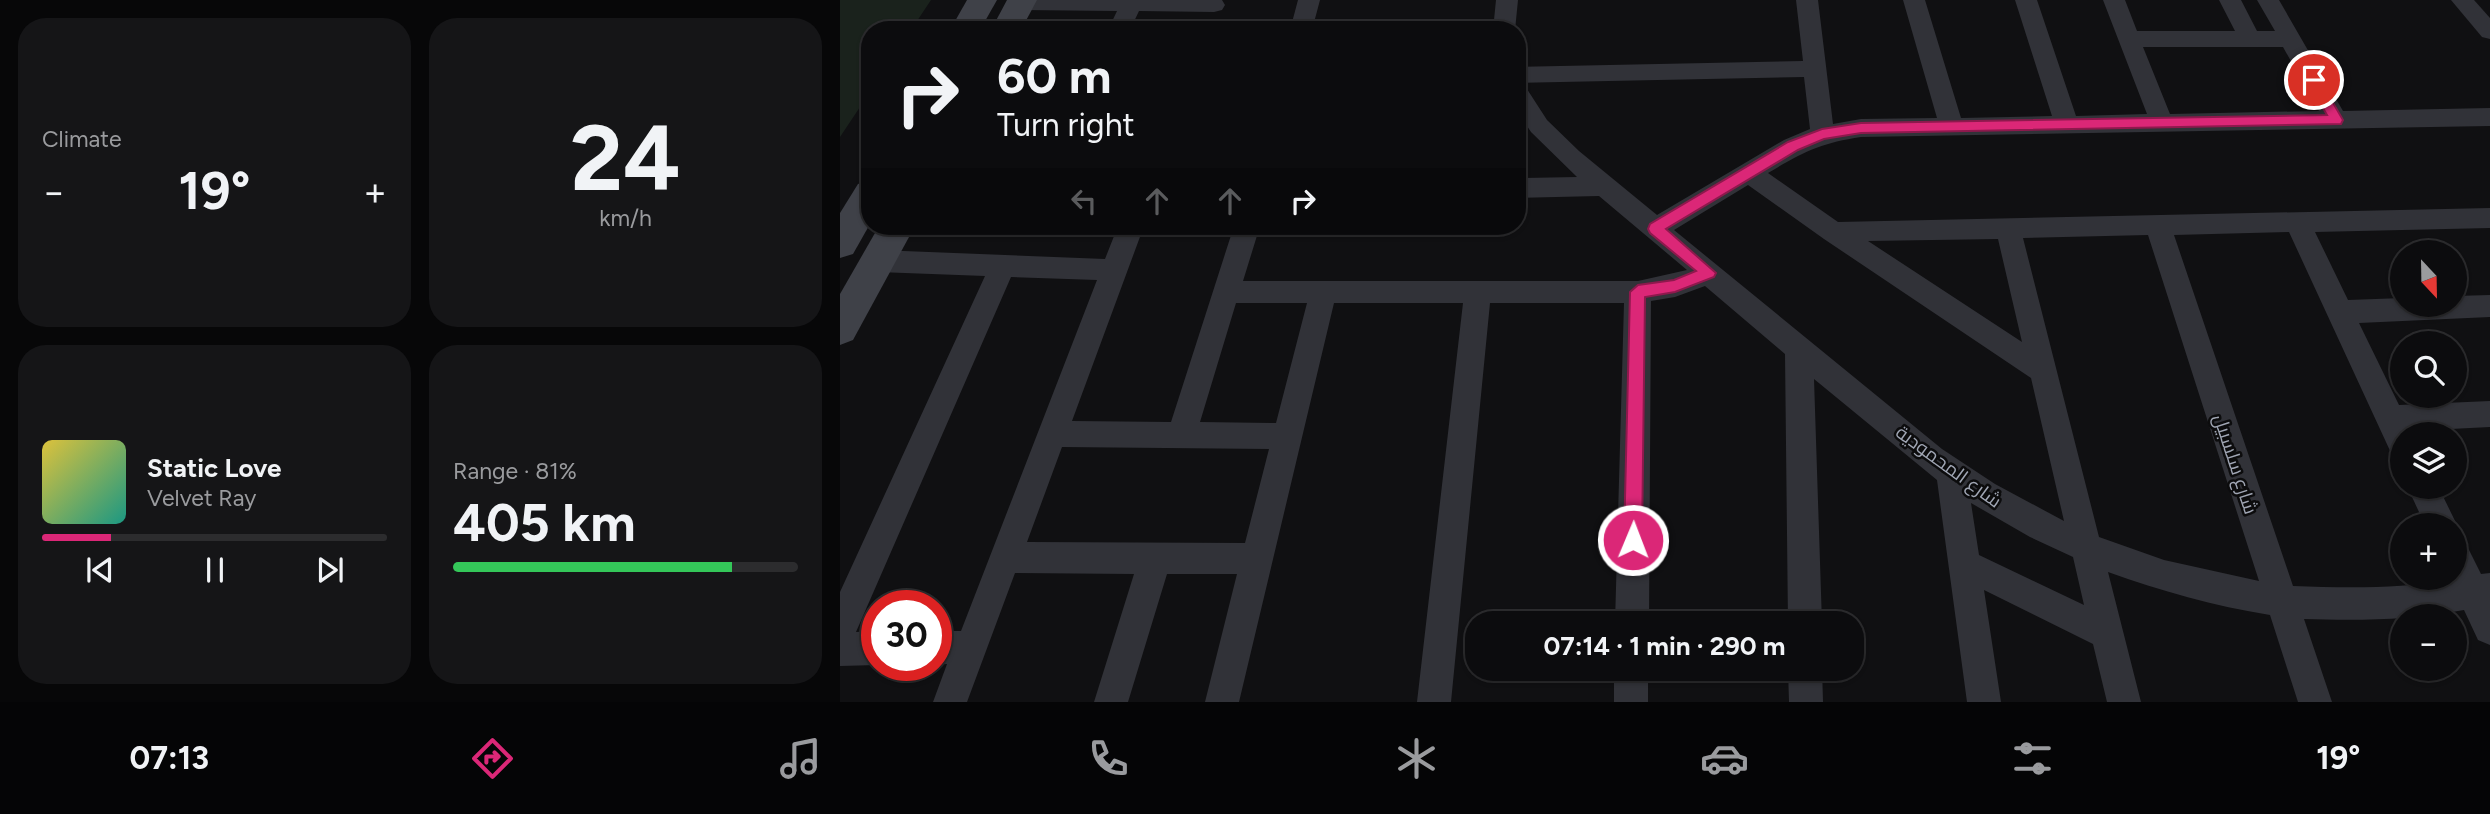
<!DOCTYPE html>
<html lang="en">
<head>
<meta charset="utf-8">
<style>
  body { margin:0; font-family:Figtree,Cairo,sans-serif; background:#151517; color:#f1f3f6; height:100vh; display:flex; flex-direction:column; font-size:26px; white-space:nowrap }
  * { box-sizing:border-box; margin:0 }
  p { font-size:23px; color:#9a9b9e }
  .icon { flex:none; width:38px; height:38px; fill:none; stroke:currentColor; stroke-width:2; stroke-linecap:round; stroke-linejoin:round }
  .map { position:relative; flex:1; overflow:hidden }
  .details { display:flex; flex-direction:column; gap:18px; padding:18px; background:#070708; width:840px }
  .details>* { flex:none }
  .hud { position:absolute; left:21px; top:21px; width:665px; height:214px; border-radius:28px; box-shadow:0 2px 5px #0004,0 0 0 2px #2c2c2e; background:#0c0c0e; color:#f1f3f6; overflow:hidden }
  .needle { width:46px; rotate:158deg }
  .controls { position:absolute; left:1550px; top:240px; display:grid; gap:14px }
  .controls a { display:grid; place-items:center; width:77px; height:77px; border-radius:50%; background:#0c0c0e; box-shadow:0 2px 5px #0004,0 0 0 2px #2c2c2e; font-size:35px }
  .speed { position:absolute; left:21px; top:590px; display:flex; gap:14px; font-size:35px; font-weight:700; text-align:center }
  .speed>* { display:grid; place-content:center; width:91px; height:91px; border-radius:50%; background:#0c0c0e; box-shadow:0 2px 5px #0004,0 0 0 2px #2c2c2e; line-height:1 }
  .speed .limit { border:10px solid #d22; background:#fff; color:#111 }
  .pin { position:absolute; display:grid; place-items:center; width:60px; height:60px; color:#fff; margin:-30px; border:4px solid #fff; border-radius:50%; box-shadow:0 2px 7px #0007 }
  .me { position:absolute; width:77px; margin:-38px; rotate:1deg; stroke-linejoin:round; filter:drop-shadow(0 0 5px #0008) }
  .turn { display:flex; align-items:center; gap:24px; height:147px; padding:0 21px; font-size:32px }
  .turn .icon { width:91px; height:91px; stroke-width:2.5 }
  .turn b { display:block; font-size:49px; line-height:60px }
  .lanes { display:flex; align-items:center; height:66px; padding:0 21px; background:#0003; justify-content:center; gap:35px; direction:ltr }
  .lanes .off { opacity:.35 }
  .big { font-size:52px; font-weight:700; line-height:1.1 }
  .details .tile { flex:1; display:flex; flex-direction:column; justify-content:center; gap:10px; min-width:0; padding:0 24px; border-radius:28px; background:#151517 }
  .details .dial { align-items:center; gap:0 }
  .dial b { font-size:91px; line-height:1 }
  .song { display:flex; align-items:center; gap:21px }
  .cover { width:84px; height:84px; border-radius:10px; background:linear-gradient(135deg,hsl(50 70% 55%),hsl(170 70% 35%)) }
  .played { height:7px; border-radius:4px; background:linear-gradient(90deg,#db2777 20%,#2c2c2e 20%) }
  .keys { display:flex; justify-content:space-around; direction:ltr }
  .heat { display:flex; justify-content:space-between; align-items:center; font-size:38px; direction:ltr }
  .charge { height:10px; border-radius:5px; background:linear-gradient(90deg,#34c759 81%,#2c2c2e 0) }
  .details .tiles { flex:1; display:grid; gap:18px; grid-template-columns:repeat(2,1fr) }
  .trip { position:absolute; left:625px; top:611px; width:399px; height:70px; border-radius:28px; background:#0c0c0e; box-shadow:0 2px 5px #0004,0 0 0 2px #2c2c2e; font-weight:700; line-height:70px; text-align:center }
  .menu { display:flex; height:112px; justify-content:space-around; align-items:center; background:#050506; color:#9a9b9e }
  .menu .icon { width:49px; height:49px }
  .menu .active { color:#db2777 }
  .menu b { font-size:32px; color:#f1f3f6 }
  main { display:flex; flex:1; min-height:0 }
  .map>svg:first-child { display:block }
  .green { fill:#1a221c }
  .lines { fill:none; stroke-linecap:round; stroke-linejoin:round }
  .street { fill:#313238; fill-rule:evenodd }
  .secondary { fill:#3f4148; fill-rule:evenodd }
  .route { fill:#db2777; stroke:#8e194d; stroke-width:2 }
  .labels { text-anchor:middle; stroke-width:5; stroke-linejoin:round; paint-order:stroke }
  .street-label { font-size:19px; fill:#a0a6b4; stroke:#0c0c0d }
</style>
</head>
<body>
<main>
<section class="details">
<div class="tiles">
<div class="tile"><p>Climate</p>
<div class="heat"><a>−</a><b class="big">19°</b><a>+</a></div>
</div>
<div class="tile dial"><b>24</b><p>km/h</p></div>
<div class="tile">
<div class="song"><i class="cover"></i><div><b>Static Love</b><p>Velvet Ray</p></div></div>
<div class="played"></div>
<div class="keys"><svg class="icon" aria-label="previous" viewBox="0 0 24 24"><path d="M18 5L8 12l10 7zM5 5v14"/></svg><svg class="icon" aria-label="pause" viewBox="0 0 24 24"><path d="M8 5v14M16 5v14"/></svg><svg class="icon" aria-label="next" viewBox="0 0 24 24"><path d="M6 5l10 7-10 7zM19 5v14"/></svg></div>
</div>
<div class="tile"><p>Range · 81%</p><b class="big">405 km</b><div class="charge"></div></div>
</div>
</section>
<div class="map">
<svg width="1650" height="702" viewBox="0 0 1650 702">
  <rect width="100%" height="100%" fill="#101012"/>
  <polygon class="green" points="0,0 91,0 71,30 30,30 30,92 0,137"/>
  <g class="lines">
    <g class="street">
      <polygon points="172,0 382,0 385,5 382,10 374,12 299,11 290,30 268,30 277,11 181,10 173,8 170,3"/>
      <polygon points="458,0 480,0 472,30 450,30"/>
      <polygon points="656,0 678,0 675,30 653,30"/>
      <path d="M956,0h22l15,124 28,-5 76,-1 -34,-118h22l36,118 91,-2 -37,-116h22l39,116 71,-2 -44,-114h22l12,31h98l-16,-31h22l16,31h18l-18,-31h22l64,111 147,-3v18l-629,11c-40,6 -58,15 -93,36l70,49 652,-14v20l-175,4 33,68 55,-2v6h52v-8l35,-1v22l-131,6 40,82 91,-4v26l-79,4 2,3h-10v24l-11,-3 -103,-223 -115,3 119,351c53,2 105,3 157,-6l-1,-2h6v-38l11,4 15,30 9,-1v72l-12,-5 -14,-30c-54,10 -103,11 -160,9l28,83h-34l-28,-87c-56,-9 -109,-24 -162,-43l33,130h-34l-14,-58 -109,-54 17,112h-34l-30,-222 -123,-101 8,244h-34l-3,-269 -80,-68 -30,11 -24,4 -2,322h-34l9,-320h-134l-39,399h-34l46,-399h-129l-95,399h-34l32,-128h-70l-39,128h-34l40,-128 -119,-1 -48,129h-34l14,-38 -11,1v-34h25l136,-351 -86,-3 -155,355 21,-1v34l-37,1v-74l145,-316 -107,-4 -9,-3 -4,-8 4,-8 9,-3 227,9 13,-33h26l-72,195 99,1 63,-196h26l-17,55h395l49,-11 -88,-74 -82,2v-20l60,-1 -46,-45 -14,-21v-27l8,2 22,34 32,31 78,64 127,-75 26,-11 -6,-52 -287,6v-16l286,-6zM1303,47h140l36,64 -149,3zM908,185l76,54 207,139 33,143 -69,-37 -53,-35 -268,-219zM1308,235l111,346 -95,-21 -65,-23 -76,-299zM1158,239l24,103 -154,-101zM396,303h71l-31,120 -76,-1zM222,447l207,2 -24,94 -218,-1zM1131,503l59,34 43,20 11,48 -105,-50z"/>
      <polygon points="1611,0 1634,0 1650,18 1650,39 1642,37"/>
      <polygon points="1567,486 1598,486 1617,525 1615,528 1615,525 1585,525"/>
      <rect x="774" y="668" width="34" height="34"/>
      <polygon points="948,668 982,668 983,702 949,702"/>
    </g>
    <g class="secondary">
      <polygon points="127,0 157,0 140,30 110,30"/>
      <polygon points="167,0 197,0 181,30 151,30"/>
      <polygon points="30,180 30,224 13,254 0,258 0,213 18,184"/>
      <polygon points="39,226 75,226 13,340 0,345 0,294"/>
    </g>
  </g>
  <polygon class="route" points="1474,75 1478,77 1503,120 1501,124 1021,133 984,139 958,150 826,229 876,273 874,277 835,292 805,297 802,540 800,546 793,549 787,546 784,540 790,292 798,285 834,280 856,271 810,233 808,229 810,224 948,142 982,129 1021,123 1487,115 1467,80"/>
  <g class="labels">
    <g class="street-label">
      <text transform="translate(1396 464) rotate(72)" y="7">شارع سلسبيل</text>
      <text transform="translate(1109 466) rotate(36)" y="7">شارع المحمودية</text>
    </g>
  </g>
</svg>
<div class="controls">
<a><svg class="needle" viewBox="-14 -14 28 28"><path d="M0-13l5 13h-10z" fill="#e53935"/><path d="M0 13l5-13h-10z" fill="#9a9b9e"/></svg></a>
<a><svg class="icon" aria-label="search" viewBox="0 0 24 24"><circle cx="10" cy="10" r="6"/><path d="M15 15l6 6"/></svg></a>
<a><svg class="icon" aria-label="layers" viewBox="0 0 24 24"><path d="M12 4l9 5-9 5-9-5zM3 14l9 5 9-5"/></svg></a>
<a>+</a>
<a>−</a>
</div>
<div class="speed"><div class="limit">30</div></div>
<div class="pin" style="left:1474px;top:80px;background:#d93025"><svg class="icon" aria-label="arrive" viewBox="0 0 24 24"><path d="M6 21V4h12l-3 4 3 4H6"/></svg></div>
<svg class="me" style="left:793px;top:540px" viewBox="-20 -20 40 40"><circle r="17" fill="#db2777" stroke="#fff" stroke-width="3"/><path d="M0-11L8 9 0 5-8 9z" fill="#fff"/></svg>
<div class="trip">07:14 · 1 min · 290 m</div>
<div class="hud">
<div class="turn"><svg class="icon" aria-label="right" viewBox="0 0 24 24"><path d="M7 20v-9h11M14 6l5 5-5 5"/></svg><div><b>60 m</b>Turn right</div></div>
<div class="lanes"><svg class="icon off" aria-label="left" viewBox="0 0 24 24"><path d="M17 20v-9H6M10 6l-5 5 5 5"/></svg><svg class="icon off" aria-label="ahead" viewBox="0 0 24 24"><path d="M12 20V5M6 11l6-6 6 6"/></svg><svg class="icon off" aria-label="ahead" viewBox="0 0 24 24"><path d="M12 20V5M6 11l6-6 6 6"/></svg><svg class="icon" aria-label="right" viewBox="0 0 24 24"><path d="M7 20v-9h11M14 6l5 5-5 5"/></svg></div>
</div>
</div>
</main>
<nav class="menu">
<b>07:13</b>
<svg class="icon active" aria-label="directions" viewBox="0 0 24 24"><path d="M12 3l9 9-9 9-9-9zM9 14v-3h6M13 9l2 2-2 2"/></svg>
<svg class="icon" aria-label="music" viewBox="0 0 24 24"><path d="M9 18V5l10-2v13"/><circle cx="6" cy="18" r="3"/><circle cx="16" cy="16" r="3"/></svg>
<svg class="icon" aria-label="phone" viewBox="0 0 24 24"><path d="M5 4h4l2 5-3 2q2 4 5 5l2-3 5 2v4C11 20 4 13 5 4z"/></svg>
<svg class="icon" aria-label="climate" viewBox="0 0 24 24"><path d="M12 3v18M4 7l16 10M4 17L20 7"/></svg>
<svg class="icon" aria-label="car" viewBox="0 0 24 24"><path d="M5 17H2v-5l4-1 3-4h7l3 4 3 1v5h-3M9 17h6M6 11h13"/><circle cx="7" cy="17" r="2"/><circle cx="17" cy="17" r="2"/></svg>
<svg class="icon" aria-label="filters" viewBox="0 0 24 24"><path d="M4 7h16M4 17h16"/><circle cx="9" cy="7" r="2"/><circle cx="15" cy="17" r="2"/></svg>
<b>19°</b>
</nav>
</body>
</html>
